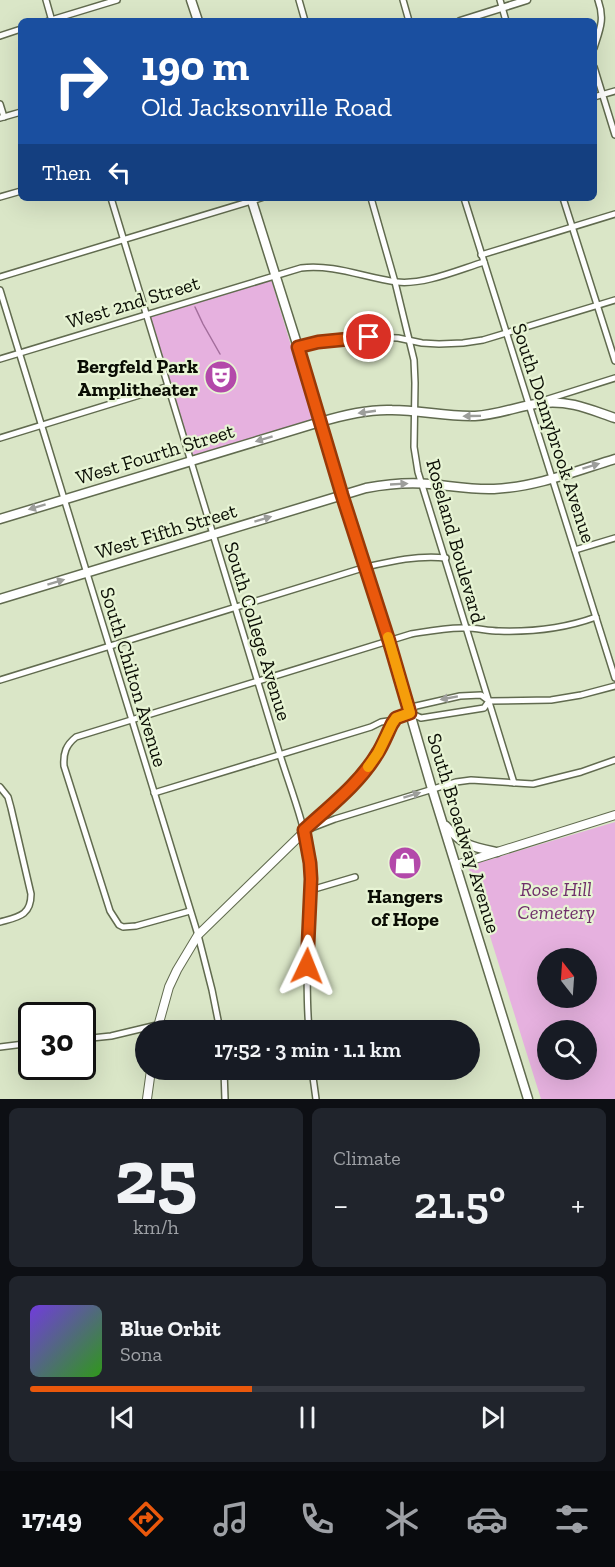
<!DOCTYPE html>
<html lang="en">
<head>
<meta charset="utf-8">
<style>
  body { margin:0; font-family:"Zilla Slab",serif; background:#20242c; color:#f1f3f6; height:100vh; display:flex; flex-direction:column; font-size:22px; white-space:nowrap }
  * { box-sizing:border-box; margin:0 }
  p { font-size:20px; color:#9ea1a6 }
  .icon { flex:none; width:33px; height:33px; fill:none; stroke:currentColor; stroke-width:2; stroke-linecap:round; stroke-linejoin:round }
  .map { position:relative; height:1099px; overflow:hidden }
  .side { display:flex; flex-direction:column; gap:9px; padding:9px; background:#0d0f14; flex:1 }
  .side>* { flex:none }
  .banner { position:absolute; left:18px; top:18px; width:579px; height:183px; border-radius:9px; box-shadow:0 6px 24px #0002; background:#1a4fa0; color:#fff; overflow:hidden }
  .needle { width:39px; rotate:343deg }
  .controls { position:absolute; left:537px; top:948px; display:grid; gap:12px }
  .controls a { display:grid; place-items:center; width:60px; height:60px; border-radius:50%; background:#171b24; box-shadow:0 6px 24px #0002; font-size:30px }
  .speed { position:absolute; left:18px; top:1002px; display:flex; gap:12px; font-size:30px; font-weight:700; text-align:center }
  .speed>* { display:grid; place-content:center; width:78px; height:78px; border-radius:50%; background:#171b24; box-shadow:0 6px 24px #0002; line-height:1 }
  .speed .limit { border:3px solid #111; border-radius:9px; background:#fff; color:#111 }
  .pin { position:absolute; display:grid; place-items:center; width:51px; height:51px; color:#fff; margin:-26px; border:3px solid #fff; border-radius:50%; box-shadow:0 2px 6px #0007 }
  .me { position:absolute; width:66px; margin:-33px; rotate:2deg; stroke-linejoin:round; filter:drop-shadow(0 0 4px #0008) }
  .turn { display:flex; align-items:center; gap:21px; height:126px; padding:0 24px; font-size:27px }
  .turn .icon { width:78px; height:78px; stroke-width:2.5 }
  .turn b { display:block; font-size:42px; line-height:51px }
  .then { display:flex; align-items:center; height:57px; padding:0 24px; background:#0003; gap:12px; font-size:22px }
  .big { font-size:45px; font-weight:600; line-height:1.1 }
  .side .tile { flex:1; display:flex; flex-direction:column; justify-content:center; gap:9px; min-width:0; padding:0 21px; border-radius:9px; background:#20242c }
  .side .dial { align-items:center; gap:0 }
  .dial b { font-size:78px; line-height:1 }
  .song { display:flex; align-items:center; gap:18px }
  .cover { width:72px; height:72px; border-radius:9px; background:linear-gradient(135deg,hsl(260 70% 55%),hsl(110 70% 35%)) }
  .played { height:6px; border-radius:3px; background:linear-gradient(90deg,#ea580c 40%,#363941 40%) }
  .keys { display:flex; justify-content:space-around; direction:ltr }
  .heat { display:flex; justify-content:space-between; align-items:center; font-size:33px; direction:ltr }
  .side .tiles { flex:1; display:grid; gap:9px; grid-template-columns:1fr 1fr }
  .tile:last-child { grid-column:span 2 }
  .trip { position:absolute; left:135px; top:1020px; width:345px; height:60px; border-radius:30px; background:#171b24; box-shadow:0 6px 24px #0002; font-weight:600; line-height:60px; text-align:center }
  .tabs { display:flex; height:96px; justify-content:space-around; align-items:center; background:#090b0e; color:#9ea1a6 }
  .tabs .icon { width:42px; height:42px }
  .tabs .current { color:#ea580c }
  .tabs b { font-size:27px; color:#f1f3f6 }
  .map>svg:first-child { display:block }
  .green { fill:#e6b1df; fill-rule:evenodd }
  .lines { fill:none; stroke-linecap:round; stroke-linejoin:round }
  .stream { stroke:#a36e9c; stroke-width:1.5 }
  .minor-casing { stroke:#616b4f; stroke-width:8 }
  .tertiary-casing { stroke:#616b4f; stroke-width:9 }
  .secondary-casing { stroke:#616b4f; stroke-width:10 }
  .primary-casing { stroke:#616b4f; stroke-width:11 }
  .minor { stroke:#fff; stroke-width:5 }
  .tertiary { stroke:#fff; stroke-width:6 }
  .secondary { stroke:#fff; stroke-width:8 }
  .primary { stroke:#fff; stroke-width:8 }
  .oneway { fill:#9d9e9b }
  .route-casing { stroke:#983908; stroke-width:15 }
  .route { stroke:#ea580c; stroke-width:10 }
  .slow { stroke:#f59e0b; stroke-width:10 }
  .labels { text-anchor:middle; stroke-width:4.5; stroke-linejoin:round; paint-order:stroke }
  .street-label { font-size:20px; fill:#0a0d04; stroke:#e7f4d4 }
  .poi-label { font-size:20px; font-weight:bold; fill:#0a0d04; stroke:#e7f4d4; text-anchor:end }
  .park-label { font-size:20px; font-style:italic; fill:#702f6a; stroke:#e7f4d4 }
</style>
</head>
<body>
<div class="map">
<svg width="615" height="1099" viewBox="0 0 615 1099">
  <rect width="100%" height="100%" fill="#dae6c7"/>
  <g class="green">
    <polygon points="271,279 313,419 193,456 150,315"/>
    <path d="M615,822v277h-74l-73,-233zM586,958v40h-38v-40zM586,1030v40h-38v-40z"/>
  </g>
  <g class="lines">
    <polyline class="stream" points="195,307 203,324 220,354"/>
    <g class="minor-casing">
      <g id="minor">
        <polyline points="46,0 52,21"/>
        <polyline points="299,0 305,21"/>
        <polyline points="403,0 409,21"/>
        <polyline points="500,0 506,21"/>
        <polyline points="48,21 117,0"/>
        <polyline points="0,36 21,29"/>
        <path d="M594,48c6,-19 11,-29 4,-48"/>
        <polyline points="594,67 615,135"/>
        <polyline points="594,97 615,91"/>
        <polyline points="0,104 4,117"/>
        <polyline points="0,118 21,112"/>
        <polyline points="0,197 21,191"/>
        <path d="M111,198l169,557c11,35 25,70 30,106 3,23 -1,46 -2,69 -1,34 -2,67 1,100"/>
        <polyline points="371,198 395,282 414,360 415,383 414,447 418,472 514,783"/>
        <polyline points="464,198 615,678"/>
        <polyline points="563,198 615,361"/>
        <polyline points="481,255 615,214"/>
        <polyline points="0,277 261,198"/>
        <polyline points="0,290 198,935 212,990 220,1030"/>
        <polyline points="298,347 318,342 369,337 398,338 422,343 439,344 463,343 483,340 615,300"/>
        <path d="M0,359l301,-91c34,-4 64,10 96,14 27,3 61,-12 87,-20"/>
        <polyline points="545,400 615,378"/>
        <polyline points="0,438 169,386"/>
        <polyline points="575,550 615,538"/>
        <path d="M0,680l366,-113c26,-6 52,-12 80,-9"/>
        <polyline points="489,701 484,708 421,718 410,713 416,706 460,696 481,695 489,701 551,700 581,695 615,686"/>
        <path d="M0,787l8,10 3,11 20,86c0,22 -13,23 -31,28"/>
        <polyline points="154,793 371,727 381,722 395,720"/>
        <polyline points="309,829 335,819 456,782 471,780 533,784 581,772 615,760"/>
        <polyline points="311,890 355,877"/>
        <path d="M190,911l-54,15 -13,1 -4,-2 -9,-14 -46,-145c-1,-13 2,-21 12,-29l335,-103c18,-3 37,-7 55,-6 11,0 22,3 33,3 32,1 67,-3 97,-14"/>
        <polyline points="82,1039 111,1036 157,1025"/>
        <polyline points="0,1047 32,1043"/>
        <polyline points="224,1070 225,1099"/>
        <polyline points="312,1070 316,1099"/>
      </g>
    </g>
    <g class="tertiary-casing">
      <polyline id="tertiary" points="460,21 527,0"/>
    </g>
    <g class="secondary-casing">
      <g id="secondary">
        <polyline points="456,865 615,815"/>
        <polyline points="157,1030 169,987 177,970 198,935 350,787 378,753 391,724 396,719 410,713"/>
        <polyline points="147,1099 151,1070"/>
      </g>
    </g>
    <g class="primary-casing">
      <g id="primary">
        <polyline points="191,0 198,21"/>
        <polyline points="251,198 298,347 342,495 389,641 432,789 528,1099"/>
        <path d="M0,519l320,-97c23,-7 48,-13 72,-12 28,0 55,7 83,6 24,-1 45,-11 68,-13 27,-3 48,7 72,15"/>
        <path d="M0,599l366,-111c21,-4 42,-6 64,-4 22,2 43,6 64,5 42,-2 82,-18 121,-30"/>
        <path d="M446,826c17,20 26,21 51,26"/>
      </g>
    </g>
    <use href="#minor" class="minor"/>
    <use href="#tertiary" class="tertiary"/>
    <use href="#secondary" class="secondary"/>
    <use href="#primary" class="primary"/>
  </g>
  <defs><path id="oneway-solid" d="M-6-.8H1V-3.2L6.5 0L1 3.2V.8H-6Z" transform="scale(1.5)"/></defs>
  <g class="oneway">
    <use href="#oneway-solid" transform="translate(367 412) rotate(172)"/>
    <use href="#oneway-solid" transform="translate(472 416) rotate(179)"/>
    <use href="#oneway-solid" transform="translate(264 439) rotate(163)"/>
    <use href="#oneway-solid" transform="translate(591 466) rotate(-17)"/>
    <use href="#oneway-solid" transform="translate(399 484) rotate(-3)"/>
    <use href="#oneway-solid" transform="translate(37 507) rotate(163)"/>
    <use href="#oneway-solid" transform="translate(263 519) rotate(-17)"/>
    <use href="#oneway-solid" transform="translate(56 582) rotate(-17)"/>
    <use href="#oneway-solid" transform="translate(449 698) rotate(170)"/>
    <use href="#oneway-solid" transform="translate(412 795) rotate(-17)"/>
  </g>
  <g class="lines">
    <g class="route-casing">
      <path id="route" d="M307,966l4,-87 -1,-16 -6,-33c26,-24 55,-46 73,-76 6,-9 10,-20 15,-30l4,-6 14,-5 -21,-72 -47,-146 -44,-148 20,-5 51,-5"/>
    </g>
    <use href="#route" class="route"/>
    <polyline class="slow" points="368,767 378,753 392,724 396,718 410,713 388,637"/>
  </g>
  <defs>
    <g id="theatre-disc" transform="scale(1.725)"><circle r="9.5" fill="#b349aa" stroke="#e7f4d4"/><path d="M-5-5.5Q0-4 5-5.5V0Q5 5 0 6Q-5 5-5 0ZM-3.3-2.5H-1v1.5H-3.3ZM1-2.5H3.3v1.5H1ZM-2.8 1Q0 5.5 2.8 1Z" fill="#fff"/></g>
    <g id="shop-disc" transform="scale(1.725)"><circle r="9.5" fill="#b349aa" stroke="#e7f4d4"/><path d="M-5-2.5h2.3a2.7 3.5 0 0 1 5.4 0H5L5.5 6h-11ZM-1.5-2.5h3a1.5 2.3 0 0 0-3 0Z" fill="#fff"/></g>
  </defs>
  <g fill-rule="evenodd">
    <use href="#theatre-disc" x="221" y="377"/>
    <use href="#shop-disc" x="405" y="863"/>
  </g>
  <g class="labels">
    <g class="street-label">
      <text transform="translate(133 302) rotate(-17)" y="7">West 2nd Street</text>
      <text transform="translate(554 433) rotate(72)" y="7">South Donnybrook Avenue</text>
      <text transform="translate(155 454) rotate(-17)" y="7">West Fourth Street</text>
      <text transform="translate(166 531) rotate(-17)" y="7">West Fifth Street</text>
      <text transform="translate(456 541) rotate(74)" y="7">Roseland Boulevard</text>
      <text transform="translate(258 631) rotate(73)" y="7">South College Avenue</text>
      <text transform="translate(134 677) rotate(73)" y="7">South Chilton Avenue</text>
      <text transform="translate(464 833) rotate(73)" y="7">South Broadway Avenue</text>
    </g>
    <g class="poi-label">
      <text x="198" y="373">Bergfeld Park<tspan x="198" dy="23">Amplitheater</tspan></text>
      <text x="405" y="903" text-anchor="middle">Hangers<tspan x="405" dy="23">of Hope</tspan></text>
    </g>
    <g class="park-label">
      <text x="556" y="896">Rose Hill<tspan x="556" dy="23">Cemetery</tspan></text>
    </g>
  </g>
</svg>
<div class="controls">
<a><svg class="needle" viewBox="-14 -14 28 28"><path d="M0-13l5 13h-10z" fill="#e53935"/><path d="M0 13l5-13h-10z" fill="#9ea1a6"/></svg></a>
<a><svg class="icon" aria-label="search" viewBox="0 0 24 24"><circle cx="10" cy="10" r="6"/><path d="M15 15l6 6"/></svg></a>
</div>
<div class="speed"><div class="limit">30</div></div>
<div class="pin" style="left:369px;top:337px;background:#d93025"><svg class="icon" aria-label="arrive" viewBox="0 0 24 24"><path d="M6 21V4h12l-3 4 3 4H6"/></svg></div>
<svg class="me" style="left:307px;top:966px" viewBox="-20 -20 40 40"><path d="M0-17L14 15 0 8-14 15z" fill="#ea580c" stroke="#fff" stroke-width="4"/></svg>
<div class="trip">17:52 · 3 min · 1.1 km</div>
<div class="banner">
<div class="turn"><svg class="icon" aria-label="right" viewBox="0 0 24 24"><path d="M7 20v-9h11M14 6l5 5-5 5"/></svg><div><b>190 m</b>Old Jacksonville Road</div></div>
<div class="then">Then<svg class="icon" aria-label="left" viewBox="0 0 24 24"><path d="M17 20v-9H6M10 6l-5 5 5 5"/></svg></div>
</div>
</div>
<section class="side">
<div class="tiles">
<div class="tile dial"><b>25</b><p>km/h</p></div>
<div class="tile"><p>Climate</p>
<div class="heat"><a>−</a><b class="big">21.5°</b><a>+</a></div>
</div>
<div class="tile">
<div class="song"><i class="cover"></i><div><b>Blue Orbit</b><p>Sona</p></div></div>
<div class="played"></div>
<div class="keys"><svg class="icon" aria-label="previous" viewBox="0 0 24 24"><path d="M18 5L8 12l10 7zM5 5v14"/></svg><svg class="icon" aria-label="pause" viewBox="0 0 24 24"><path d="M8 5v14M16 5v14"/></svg><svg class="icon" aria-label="next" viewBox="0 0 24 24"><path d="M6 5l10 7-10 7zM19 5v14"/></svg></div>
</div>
</div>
</section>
<nav class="tabs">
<b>17:49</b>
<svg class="icon current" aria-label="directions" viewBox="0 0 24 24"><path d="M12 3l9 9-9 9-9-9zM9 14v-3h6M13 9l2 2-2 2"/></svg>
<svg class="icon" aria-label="music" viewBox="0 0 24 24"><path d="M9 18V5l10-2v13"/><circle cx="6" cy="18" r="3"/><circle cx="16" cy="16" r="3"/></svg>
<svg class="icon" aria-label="phone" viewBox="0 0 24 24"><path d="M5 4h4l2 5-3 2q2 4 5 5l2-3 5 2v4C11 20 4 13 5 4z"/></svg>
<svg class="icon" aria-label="climate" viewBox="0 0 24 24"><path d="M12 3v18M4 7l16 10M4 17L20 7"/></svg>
<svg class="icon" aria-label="car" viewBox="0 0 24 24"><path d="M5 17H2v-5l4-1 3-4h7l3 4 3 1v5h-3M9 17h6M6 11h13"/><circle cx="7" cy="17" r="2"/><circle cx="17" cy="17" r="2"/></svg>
<svg class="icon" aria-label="filters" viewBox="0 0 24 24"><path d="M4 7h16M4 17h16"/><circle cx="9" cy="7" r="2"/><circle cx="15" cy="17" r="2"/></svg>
</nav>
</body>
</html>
